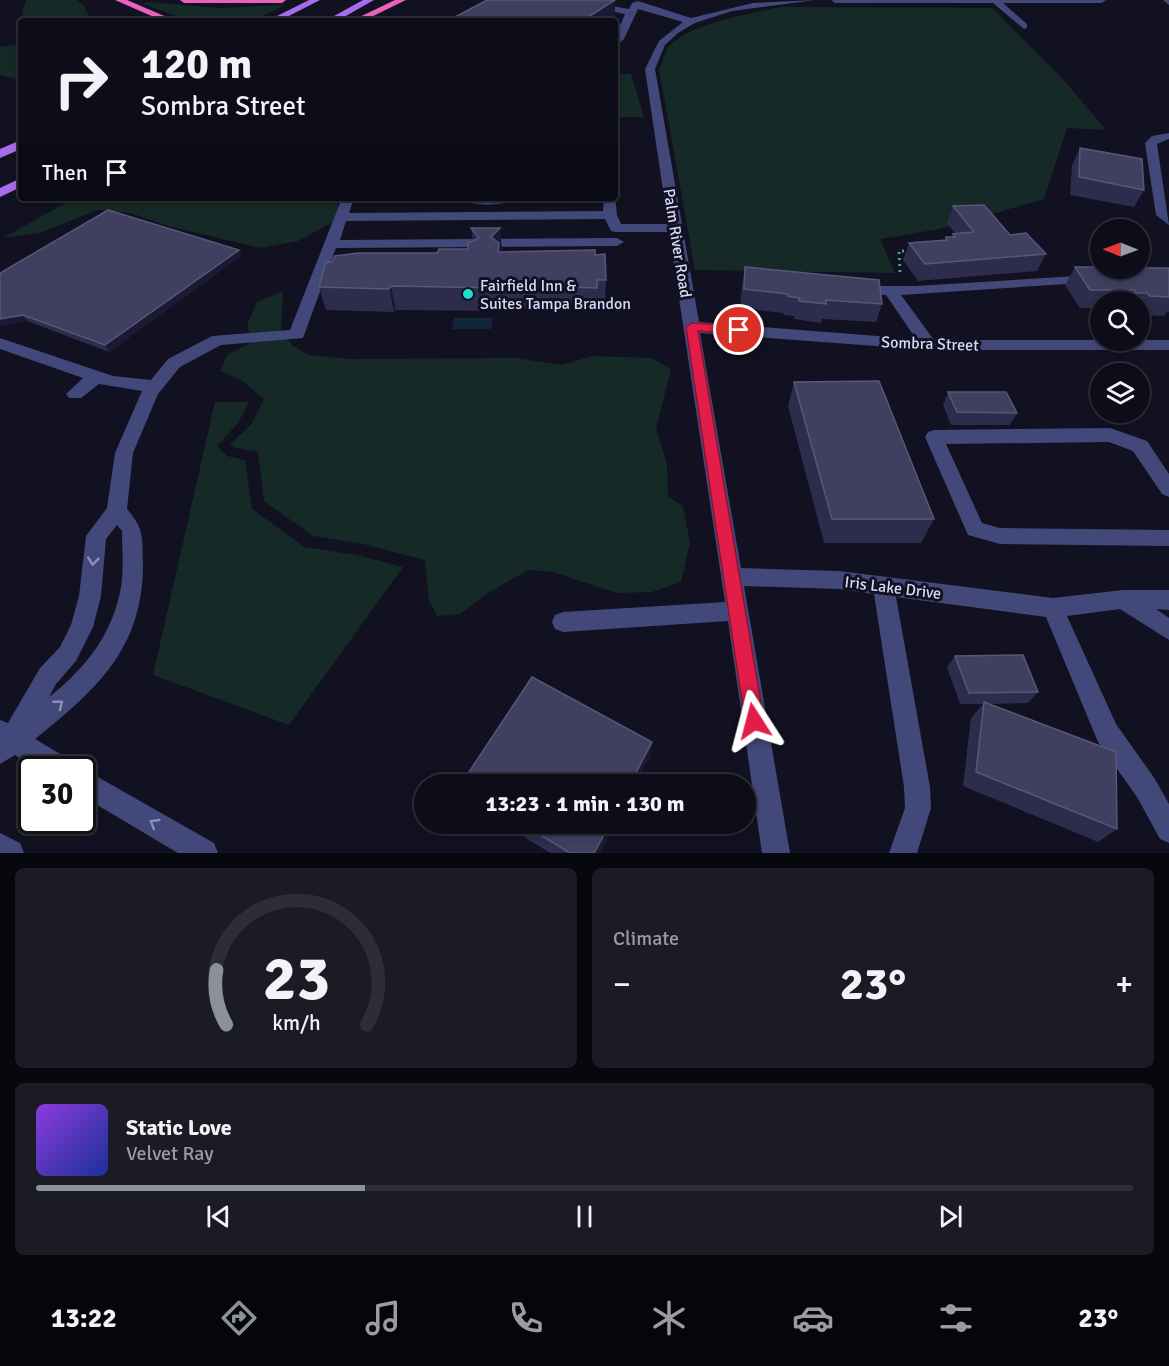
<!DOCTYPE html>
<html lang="en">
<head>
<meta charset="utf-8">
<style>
  body { margin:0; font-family:Signika,sans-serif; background:#1b1b26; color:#f1f3f6; height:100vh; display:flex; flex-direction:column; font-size:22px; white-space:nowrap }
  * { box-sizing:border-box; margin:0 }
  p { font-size:20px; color:#9a9ca2 }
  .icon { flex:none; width:33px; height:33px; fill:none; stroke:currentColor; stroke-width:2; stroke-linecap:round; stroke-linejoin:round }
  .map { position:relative; height:853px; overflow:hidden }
  .side { display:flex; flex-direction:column; gap:15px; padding:15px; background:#07070e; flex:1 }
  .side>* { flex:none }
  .top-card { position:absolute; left:18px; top:18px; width:600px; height:183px; border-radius:6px; box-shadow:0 3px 9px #0003,0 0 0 2px #2d2d38; background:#0d0d19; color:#f1f3f6; overflow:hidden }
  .needle { width:39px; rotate:271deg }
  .fabs { position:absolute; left:1090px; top:219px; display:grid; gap:12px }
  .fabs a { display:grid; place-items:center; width:60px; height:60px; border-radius:50%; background:#0d0d19; box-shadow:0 3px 9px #0003,0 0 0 2px #2d2d38; font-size:30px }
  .speed { position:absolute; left:18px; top:756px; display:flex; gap:12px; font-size:30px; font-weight:700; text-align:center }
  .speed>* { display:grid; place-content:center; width:78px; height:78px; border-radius:50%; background:#0d0d19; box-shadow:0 3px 9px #0003,0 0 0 2px #2d2d38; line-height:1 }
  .speed .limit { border:3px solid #111; border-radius:9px; background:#fff; color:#111 }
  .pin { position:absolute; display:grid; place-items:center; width:51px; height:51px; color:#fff; margin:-26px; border:3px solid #fff; border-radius:50%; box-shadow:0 2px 6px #0007 }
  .me { position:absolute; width:66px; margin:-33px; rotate:351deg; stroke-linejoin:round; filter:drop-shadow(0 0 4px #0008) }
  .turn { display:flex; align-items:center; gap:21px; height:126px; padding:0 24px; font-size:27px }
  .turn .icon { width:78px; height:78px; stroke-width:2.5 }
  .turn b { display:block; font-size:42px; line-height:51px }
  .then { display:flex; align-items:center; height:57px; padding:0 24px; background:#0003; gap:12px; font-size:22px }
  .big { font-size:45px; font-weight:700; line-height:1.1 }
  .side .tile { flex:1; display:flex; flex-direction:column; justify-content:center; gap:9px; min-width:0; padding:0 21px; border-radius:9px; background:#1b1b26 }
  .side .dial { align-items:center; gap:0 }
  .dial svg { height:156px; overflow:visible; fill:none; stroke:#2d2d38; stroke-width:7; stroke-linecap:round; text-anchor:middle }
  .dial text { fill:#f1f3f6; stroke:none }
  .song { display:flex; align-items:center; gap:18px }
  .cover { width:72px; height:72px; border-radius:9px; background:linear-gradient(135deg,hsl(270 70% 55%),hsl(230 70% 35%)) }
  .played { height:6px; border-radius:3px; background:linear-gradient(90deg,#8c9099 30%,#2d2d38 30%) }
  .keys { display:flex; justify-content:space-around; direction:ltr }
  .heat { display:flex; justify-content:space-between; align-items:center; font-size:33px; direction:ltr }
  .side .tiles { flex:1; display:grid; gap:15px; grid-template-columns:1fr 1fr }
  .tile:last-child { grid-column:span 2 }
  .trip { position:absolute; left:414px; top:774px; width:342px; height:60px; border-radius:30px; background:#0d0d19; box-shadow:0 3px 9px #0003,0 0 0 2px #2d2d38; font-weight:700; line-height:60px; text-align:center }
  .tab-bar { display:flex; height:96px; justify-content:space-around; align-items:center; background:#05050a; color:#9a9ca2 }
  .tab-bar .icon { width:42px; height:42px }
  .tab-bar .current { color:#8c9099 }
  .tab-bar b { font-size:27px; color:#f1f3f6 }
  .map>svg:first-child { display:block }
  .green { fill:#152a26 }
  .water { fill:#10273b }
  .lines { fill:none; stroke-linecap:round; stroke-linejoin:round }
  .path { stroke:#3fa58e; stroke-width:3; stroke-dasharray:2 4; stroke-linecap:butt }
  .minor { fill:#42497a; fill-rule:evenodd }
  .major { fill:#a76ceb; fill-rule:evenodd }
  .highway { fill:#e962b9; fill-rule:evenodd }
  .wall { fill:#2e2c4d }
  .shaded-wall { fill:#1b1934 }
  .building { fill:#403f5f; stroke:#585778; stroke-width:1.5 }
  .oneway { stroke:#8c91ba }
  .route { fill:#e11d48; stroke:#92132f; stroke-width:1.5 }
  .poi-dot { fill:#1fded1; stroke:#111121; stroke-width:2 }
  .labels { text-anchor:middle; stroke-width:6; stroke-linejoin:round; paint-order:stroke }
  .street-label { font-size:16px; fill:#d7d9f9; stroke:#111121 }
  .poi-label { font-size:16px; fill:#d7d9f9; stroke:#111121; text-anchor:start }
</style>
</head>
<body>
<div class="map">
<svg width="1169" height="853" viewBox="0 0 1169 853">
  <rect width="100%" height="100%" fill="#111121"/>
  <g class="green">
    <polygon points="26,0 77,0 84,6 91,21 26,21 22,14"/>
    <polygon points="147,2 220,8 285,5 253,21 190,21 143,4"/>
    <path d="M781,7l211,1 70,70 44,52 -39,-2 -23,71 -104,30 -60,10 15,34 -200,-3 -36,-201c3,-6 5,-15 9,-21 17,-24 85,-35 113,-41z"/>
    <polygon points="21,44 21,80 0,75 0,47"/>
    <polygon points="615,74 631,74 644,117 615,117"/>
    <polygon points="75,198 335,198 342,217 298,241 260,248 168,226 131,213 98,210 39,233 3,238"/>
    <polygon points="283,291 281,330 293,346 308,355 349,359 516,358 562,365 592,356 652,358 671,369 656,429 667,464 668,497 683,506 690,543 681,582 652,592 617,593 553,572 528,570 488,593 460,614 437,616 429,600 425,560 363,544 313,536 264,501 258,452 236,448 230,444 251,425 264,399 243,381 220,371 228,354 249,344 248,322 257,302"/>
    <polygon points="215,402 249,402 238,423 217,446 227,456 245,460 252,509 304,547 357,555 403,567 289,725 153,675"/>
  </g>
  <polygon class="water" points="454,318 493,318 491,329 452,329"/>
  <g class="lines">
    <polyline class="path" points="900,272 899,251 910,251"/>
    <g class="minor">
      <path d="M559,0h19l51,9 3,-6 6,-2 53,17 62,-15 63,-3 -84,11 -37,12 -17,10 -13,12 -10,24 44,253 217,17 -30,-44 -34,-3 -2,-3 2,-3h64l176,-11 5,1 2,3 -2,3 -196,13 33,45h235v10h-240l-229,-17 41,235 98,3 214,27 70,-8h46v20l-13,-1 13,9v22l-49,-31 -53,7 49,108 39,55 14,25v39l-9,-4 -23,-42 -39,-55 -52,-125 -150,-20 34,190 1,21 -14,45h-28l16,-45 -1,-21 -30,-193 -35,-5 -95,-3 46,267h-28l-34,-232 -165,11 -8,-3 -3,-7 3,-7 8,-3 162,-10 -56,-370h-53l-5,-1 -6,-12 -259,2 -6,19 277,-2 7,4 -7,4 -281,2 -33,90 -82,7 -41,22 -22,27 -25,59 -6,56c18,21 15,29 16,55 0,85 -47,126 -108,175l37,22 4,9h-38l-23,-15 -15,9v-44l8,3 32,-55 20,-21 11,-22 8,-29 7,-60 21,-28 8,-55 27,-62 -43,-7 -18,14h-12l-3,-4 17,-16 -83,-29v-11l113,38 38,4 17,-21 44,-23 78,-6 52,-132h12l-5,15 254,-2 1,-13h11v-2l2,19 4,9h47l-23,-155 14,-28 24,-19 -45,-13 -14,30 -9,7v-9l10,-23zM117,525l5,6c0,18 2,38 -1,56 -8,47 -36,82 -72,110l7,-13 20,-23 17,-34 8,-31 5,-57z"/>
      <polygon points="831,0 1106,0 1102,3 1003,3 1027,24 1027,28 1024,29 993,3 835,3"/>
      <polygon points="1163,0 1169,0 1169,5"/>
      <polygon points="1169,133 1169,139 1157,144 1169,225 1156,215 1145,143 1152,136"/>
      <path d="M459,198h57c-9,8 -48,9 -57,0z"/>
      <polygon points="1110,428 1147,441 1169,474 1169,497 1162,494 1133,451 1109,442 946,444 982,523 1000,528 1169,530 1169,546 1000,544 968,535 925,437 928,432 934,430"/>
      <polygon points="82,768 214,843 218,853 178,853 82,796 82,770 79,770"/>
      <polygon points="0,833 20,843 24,853 0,853"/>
    </g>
    <g class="major">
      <polygon points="309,0 320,0 279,21 267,21"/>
      <polygon points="363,0 374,0 337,21 325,21"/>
      <polygon points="21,140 21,149 0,158 0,149"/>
      <polygon points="21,178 21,187 0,197 0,188"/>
    </g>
    <g class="highway">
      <polygon points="115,0 127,0 176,21 163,21"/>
      <polygon points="180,0 286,0 282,3 184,3"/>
      <polygon points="395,0 406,0 363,21 351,21"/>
    </g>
  </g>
  <g class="wall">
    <polygon points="1080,148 1144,190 1134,207 1070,195 1072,165"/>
    <polygon points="953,206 1046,254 1037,271 918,281 903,260 909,243 945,240 946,237 952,237 953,234 956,234 947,223"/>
    <polygon points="471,228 500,228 502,251 501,252 595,255 606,280 605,304 597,304 597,311 503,308 502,311 396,310 394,312 326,310 319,287 332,262 437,253 468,249 473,241"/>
    <polygon points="239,250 241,256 109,352 27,321 0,326 0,273"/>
    <polygon points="745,267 882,304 876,322 822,319 821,323 794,319 795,316 784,315 783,313 740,308 742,285"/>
    <polygon points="1075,267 1169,268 1169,312 1167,312 1164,316 1140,315 1140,302 1101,302 1101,308 1080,308 1065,285"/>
    <polygon points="794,382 934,519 921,543 824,543 788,406"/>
    <polygon points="948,392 1017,413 1010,425 951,425 943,405"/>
    <polygon points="955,656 1038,692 1028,703 989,704 1117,829 1098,842 963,786 971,718 983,704 960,704 947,667"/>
    <polygon points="503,824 615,824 600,853 550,853"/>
  </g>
  <g class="shaded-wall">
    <polygon points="615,0 615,18 610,21 582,21"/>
    <polygon points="500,228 502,251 500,253 500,275 491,237"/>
    <polygon points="239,250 241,256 109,352 105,345"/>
    <polygon points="501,285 503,308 502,311 500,288"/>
    <polygon points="391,286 396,310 394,312 389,289"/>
    <polygon points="23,315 27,321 0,326 0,319"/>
    <polygon points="652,742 650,757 635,784 630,784"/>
    <polygon points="610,824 615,824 600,853 594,853"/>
  </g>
  <g class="building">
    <polygon points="487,0 615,0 582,21 458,21 451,19"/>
    <polygon points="1080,148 1142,159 1144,190 1079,177"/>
    <polygon points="984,205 1010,235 1026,233 1046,254 925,264 909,243 947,240 946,237 955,237 953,234 974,232 953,206"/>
    <polygon points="108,210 239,250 105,345 23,315 0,319 0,273"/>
    <polygon points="471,228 500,228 491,237 499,243 498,252 595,250 595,255 605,254 606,280 597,280 597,288 501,285 500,288 391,286 389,289 319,287 326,262 332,262 335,256 358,253 437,253 439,249 468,249 468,243 479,238"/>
    <polygon points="745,267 879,280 882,304 826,300 826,304 799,301 799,298 788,296 788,294 744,289"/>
    <polygon points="1075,267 1101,267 1101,268 1169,268 1169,297 1150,296 1147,293 1136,293 1134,290 1090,290"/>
    <polygon points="879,381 934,519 832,519 794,382"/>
    <polygon points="948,392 1006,392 1017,413 957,412"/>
    <polygon points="1023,655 1038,692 969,693 955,656"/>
    <polygon points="532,677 652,742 630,784 461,784"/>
    <polygon points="984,702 1116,752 1117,829 976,772"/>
    <polygon points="522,824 610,824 594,853 570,853"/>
  </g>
  <defs><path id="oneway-chevron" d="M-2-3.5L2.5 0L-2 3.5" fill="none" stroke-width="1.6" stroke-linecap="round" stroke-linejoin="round" transform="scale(1.5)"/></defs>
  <g class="oneway">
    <use href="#oneway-chevron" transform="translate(93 561) rotate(96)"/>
    <use href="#oneway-chevron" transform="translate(59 704) rotate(-38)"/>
    <use href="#oneway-chevron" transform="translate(154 823) rotate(-149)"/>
  </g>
  <polygon class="route" points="692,323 739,326 745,330 739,334 698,331 764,721 761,727 754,730 748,727 745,721 686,327"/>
  <circle class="poi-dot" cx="468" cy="294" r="6"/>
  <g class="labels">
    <g class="street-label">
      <text transform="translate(678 243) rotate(81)" y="6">Palm River Road</text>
      <text transform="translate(930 343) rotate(2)" y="6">Sombra Street</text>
      <text transform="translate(893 587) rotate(7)" y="6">Iris Lake Drive</text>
    </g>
    <g class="poi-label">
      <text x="480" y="291">Fairfield Inn &amp;<tspan x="480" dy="18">Suites Tampa Brandon</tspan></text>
    </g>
  </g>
</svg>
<div class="fabs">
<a><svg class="needle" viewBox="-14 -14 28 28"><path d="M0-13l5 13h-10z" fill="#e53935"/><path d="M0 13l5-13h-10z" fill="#9a9ca2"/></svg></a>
<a><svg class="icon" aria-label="search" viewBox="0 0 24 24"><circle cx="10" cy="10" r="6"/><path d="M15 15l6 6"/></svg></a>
<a><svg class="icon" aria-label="layers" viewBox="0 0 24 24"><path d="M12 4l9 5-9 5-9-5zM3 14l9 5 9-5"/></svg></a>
</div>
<div class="speed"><div class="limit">30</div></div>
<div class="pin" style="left:739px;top:330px;background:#d93025"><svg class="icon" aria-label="arrive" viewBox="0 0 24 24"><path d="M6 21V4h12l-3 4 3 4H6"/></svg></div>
<svg class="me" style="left:754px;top:721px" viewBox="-20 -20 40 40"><path d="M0-17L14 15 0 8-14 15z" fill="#e11d48" stroke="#fff" stroke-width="4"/></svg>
<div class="trip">13:23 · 1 min · 130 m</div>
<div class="top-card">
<div class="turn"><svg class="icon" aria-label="right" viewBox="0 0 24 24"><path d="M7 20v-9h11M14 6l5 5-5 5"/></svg><div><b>120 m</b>Sombra Street</div></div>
<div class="then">Then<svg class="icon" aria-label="arrive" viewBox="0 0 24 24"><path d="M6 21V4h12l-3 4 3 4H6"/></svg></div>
</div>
</div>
<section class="side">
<div class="tiles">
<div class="tile dial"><svg viewBox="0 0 100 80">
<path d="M14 69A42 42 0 1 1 86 69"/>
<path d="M14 69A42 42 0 0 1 9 41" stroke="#8c9099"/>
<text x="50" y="56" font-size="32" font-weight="700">23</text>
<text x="50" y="72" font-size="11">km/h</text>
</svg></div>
<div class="tile"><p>Climate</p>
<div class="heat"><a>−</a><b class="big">23°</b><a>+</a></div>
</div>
<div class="tile">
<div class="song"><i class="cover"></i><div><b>Static Love</b><p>Velvet Ray</p></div></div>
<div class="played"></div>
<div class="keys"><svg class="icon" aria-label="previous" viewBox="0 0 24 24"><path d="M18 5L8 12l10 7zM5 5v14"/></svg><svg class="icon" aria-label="pause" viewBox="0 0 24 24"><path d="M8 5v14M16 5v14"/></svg><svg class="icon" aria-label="next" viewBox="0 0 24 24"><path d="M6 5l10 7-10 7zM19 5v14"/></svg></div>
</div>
</div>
</section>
<nav class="tab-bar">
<b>13:22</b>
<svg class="icon current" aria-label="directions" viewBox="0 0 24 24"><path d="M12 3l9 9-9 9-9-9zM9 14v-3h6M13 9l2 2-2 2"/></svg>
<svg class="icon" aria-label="music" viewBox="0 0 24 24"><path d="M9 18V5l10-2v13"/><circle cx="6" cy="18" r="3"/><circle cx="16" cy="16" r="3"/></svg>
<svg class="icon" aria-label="phone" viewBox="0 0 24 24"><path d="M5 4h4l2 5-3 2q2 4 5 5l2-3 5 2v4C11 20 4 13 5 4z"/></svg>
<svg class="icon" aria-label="climate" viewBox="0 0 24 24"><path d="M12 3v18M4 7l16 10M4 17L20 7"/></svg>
<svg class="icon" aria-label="car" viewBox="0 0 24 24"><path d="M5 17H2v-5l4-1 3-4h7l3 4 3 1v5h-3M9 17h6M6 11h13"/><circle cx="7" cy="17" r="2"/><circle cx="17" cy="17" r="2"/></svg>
<svg class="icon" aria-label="filters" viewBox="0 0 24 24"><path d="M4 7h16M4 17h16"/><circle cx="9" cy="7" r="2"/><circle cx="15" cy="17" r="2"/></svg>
<b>23°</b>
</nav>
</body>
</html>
